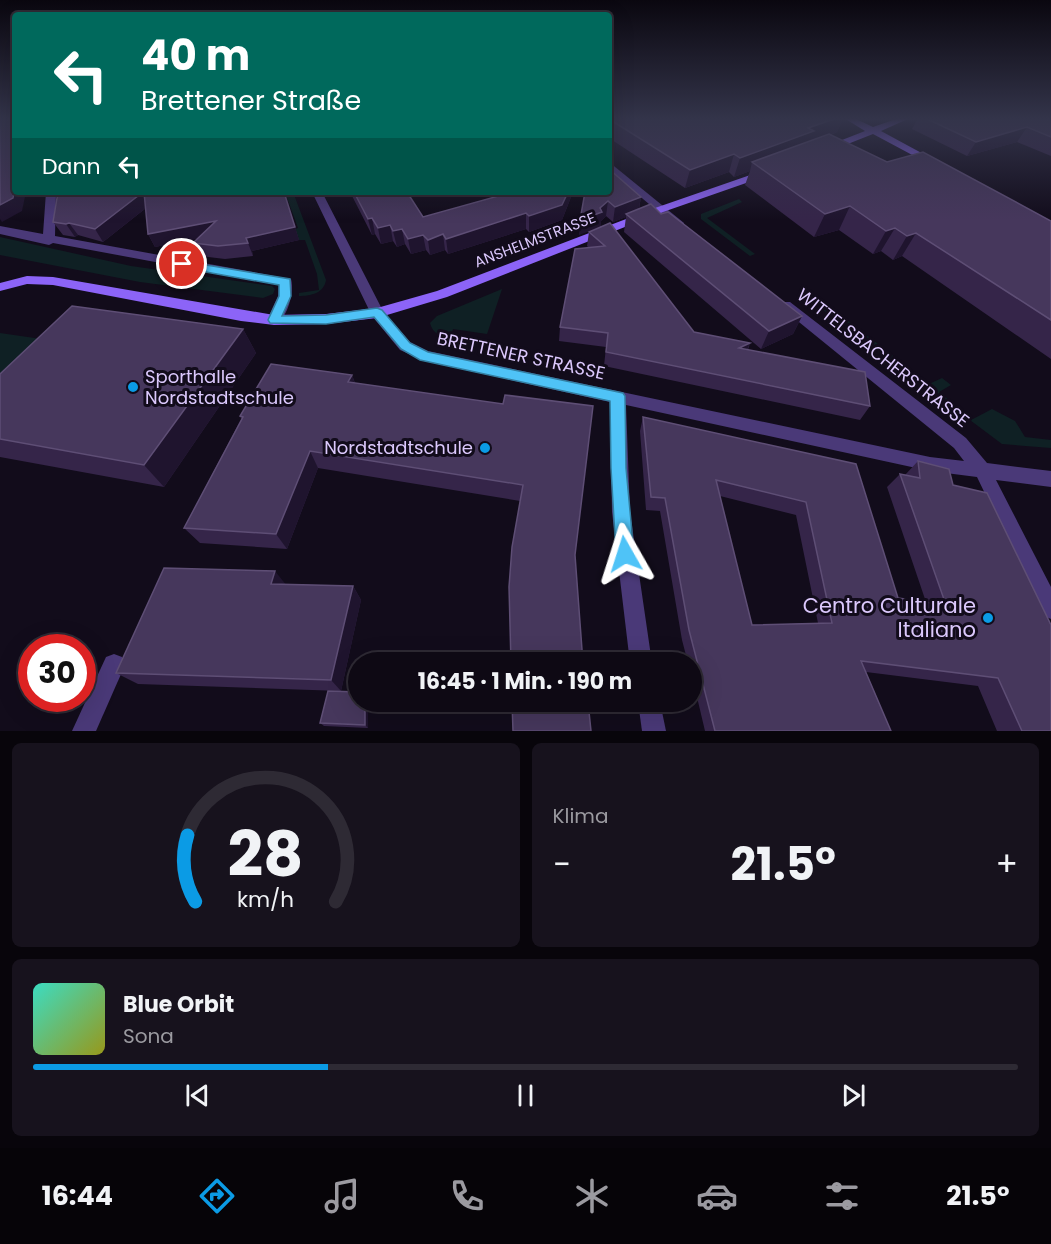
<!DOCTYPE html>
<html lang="de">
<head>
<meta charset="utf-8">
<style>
  body { margin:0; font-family:Poppins,sans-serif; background:#17121d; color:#f1f3f6; height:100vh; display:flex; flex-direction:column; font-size:22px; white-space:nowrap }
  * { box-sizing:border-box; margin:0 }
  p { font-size:20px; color:#9b9aa0 }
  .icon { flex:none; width:33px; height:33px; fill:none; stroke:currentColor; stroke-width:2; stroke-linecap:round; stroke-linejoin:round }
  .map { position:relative; height:731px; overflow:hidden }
  .panel { display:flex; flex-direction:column; gap:12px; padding:12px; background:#08050b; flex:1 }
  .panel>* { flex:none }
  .guide { position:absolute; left:12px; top:12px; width:600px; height:183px; border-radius:6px; box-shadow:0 6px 24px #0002,0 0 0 2px #2e2a34; background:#00695c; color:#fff; overflow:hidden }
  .speed { position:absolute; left:18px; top:634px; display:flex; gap:12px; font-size:30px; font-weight:700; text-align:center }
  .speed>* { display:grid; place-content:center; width:78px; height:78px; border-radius:50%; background:#0e0914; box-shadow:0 6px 24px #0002,0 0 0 2px #2e2a34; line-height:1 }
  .speed .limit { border:9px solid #d22; background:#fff; color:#111 }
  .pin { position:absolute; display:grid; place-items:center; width:51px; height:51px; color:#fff; margin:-26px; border:3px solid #fff; border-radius:50%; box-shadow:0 2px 6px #0007 }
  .me { position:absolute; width:66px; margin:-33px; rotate:354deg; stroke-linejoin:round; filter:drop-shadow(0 0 4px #0008) }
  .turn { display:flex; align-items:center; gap:21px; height:126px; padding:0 30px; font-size:27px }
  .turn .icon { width:78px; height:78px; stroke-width:2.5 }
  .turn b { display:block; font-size:42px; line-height:51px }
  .then { display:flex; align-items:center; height:57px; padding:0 30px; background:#0003; gap:12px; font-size:22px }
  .big { font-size:45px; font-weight:700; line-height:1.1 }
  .panel .card { flex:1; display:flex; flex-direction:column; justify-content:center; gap:9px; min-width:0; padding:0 21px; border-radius:9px; background:#17121d }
  .panel .dial { align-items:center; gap:0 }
  .dial svg { height:156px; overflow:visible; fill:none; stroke:#2e2a34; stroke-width:7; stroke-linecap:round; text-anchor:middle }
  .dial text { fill:#f1f3f6; stroke:none }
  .song { display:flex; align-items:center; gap:18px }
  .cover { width:72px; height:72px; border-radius:9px; background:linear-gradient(135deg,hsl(170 70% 55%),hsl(60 70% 35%)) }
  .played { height:6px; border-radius:3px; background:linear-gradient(90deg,#0b9be5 30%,#2e2a34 30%) }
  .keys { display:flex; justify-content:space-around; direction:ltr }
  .heat { display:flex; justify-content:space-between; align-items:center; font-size:33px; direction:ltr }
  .panel .tiles { flex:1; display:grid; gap:12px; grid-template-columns:1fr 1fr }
  .card:last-child { grid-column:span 2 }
  .trip { position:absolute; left:348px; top:652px; width:354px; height:60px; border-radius:30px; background:#0e0914; box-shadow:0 6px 24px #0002,0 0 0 2px #2e2a34; font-weight:700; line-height:60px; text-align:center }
  .tab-bar { display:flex; height:96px; justify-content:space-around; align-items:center; background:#060408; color:#9b9aa0 }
  .tab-bar .icon { width:42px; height:42px }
  .tab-bar .active { color:#0b9be5 }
  .tab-bar b { font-size:27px; color:#f1f3f6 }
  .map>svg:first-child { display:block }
  .green { fill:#0f2024 }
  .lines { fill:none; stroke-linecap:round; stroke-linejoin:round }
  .street { fill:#4a3978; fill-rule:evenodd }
  .secondary { fill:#8c64f7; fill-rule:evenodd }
  .wall { fill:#352549; fill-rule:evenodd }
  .shaded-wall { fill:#1f142e }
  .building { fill:#46375c; stroke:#5e4e75; stroke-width:1.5; fill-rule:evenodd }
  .route { fill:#4fc3f7; stroke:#337fa1; stroke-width:1.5 }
  .poi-dot { fill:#0b9be5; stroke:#120c1b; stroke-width:2 }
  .labels { text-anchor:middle; stroke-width:6; stroke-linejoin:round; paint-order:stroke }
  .far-street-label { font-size:15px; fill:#dbc8fc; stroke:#120c1b }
  .street-label { font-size:18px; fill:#dbc8fc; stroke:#120c1b }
  .poi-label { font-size:18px; fill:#dbc8fc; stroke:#120c1b; text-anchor:start }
  .near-poi-label { font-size:21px; fill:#dbc8fc; stroke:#120c1b; text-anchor:end }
</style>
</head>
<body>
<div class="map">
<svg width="1051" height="731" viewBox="0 0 1051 731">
  <rect width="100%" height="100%" fill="#120c1b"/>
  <g class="green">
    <path d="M285,192h8l33,88c-2,13 -15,16 -27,16v-3l20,-3 -2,-16 -12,-34h-6l-4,-11 3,-1z"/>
    <polygon points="739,199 742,202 707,218 755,254 750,256 701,219 701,214"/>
    <polygon points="0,237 131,266 272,286 275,289 273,294 263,298 140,282 0,255"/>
    <path d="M502,289l-15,45 -34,-5 -3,9c-10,-2 -17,-4 -20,-15l7,-7z"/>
    <polygon points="823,301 929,384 942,378 951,385 939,392 973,419 992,409 1015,421 1025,437 1051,440 1051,448 1002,444 815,304"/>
    <polygon points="0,333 69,343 0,412"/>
  </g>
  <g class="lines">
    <g class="street">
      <polygon points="609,162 684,223 684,227 676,227 609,170"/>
      <path d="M46,192h10l-1,44 236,43c4,12 -4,42 -17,46l-7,-5 11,-24 1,-11 -226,-42 -4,2 -49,-11v-8l43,8z"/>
      <polygon points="312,192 322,192 383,311 410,342 428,351 930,457 964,461 954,448 778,305 780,302 790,302 966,438 987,463 1051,471 1051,487 996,480 1051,587 1051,619 1044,616 977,477 930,471 626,405 630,512 652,663 630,663 612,512 610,402 425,361 400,350 372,316"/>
      <polygon points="114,654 122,657 125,665 96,731 72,731 106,657"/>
      <polygon points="638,702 660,702 666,731 642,731"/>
    </g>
    <g class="secondary">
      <polygon points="844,118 854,118 873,127 899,118 910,118 881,131 940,163 931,165 873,134 830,151 824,151 824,147 865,131"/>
      <polygon points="765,170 769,171 769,175 663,212 447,297 377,318 326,324 274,325 241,321 53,285 27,284 0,291 0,283 27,276 53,277 274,315 326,314 377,308 437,291 655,208"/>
    </g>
  </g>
  <g class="wall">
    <polygon points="609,118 843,118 837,132 831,135 887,162 1051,221 1051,359 902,256 893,260 881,251 873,254 839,230 814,237 745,185 750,171 734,177 729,172 685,188 609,138"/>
    <polygon points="918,118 1051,118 1051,156 1017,142 967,156 912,129"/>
    <polygon points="58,192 284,192 299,240 252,251 253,256 225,259 200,256 193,243 199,238 155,247 148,234 146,208 103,242 78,235 75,237 63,235 53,222"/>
    <polygon points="350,192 407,192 423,217 513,192 573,192 562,220 529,232 526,229 448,254 445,250 430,255 426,250 411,254 405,244 397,247 393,241 381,244 375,234 372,235"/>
    <polygon points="574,192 609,192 641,197 639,209 661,214 802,316 793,334 761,349 624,232 626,217 613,222 606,216 601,221 579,235 584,197"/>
    <polygon points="610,223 694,332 750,343 748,350 870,406 860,420 604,366 606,347 559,341 560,327 589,248 587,246 589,232"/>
    <polygon points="243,329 256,353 164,487 0,457 0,374"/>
    <polygon points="352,375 355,383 503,404 593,406 520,501 318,468 287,549 200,543 184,528 241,419 240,416"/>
    <path d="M643,417l213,47 42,134 28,4 -39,-115 13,-13 5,1 13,-14 35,24 98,246h-54l-19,-45 -112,-14 25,59h-186l-13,-55v-13h-4l-6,-23 -22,-129 -14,-1 -6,-79zM720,496l76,19 22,108 -66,2z"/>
    <polygon points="286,584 353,586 361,600 341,691 138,684 116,673"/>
    <polygon points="358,702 368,702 368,728 324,726 320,723"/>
  </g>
  <g class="shaded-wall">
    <polygon points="837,118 843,118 837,132 809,143 752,162 750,171 734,177 740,158 808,128"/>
    <polygon points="1027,127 1017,142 967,156 976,142"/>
    <polygon points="734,154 729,172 685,188 690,170"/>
    <polygon points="15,189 15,192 26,192 22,211 2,222 0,219 0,205"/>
    <polygon points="143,192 145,192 151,204 103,242 95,229"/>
    <polygon points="284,192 299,240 252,251 253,256 248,243 246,238"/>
    <polygon points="568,192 573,192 562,220 529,232 529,216"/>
    <polygon points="641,197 638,213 626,214 626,217 613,222 615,207"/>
    <polygon points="608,201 606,216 601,221 601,227 579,235 580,220 600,208"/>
    <polygon points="850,206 839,230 814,237 825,214"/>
    <polygon points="526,213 526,229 448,254 446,239"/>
    <polygon points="372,218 375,234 372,235 368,219"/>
    <polygon points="216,221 222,234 155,247 148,234"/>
    <polygon points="69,223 78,235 75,237 66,224"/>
    <polygon points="390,225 393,241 381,244 378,228"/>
    <polygon points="895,228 881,251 873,254 886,231"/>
    <polygon points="402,229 405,244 397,247 393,231"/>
    <polygon points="916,233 902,256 893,260 907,236"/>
    <polygon points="443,234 445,250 430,255 428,240"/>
    <polygon points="423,235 426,250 411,254 408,239"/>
    <polygon points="802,316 793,334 761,349 769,331"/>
    <polygon points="243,329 256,353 164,487 144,465"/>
    <polygon points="750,343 744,357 739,348"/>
    <polygon points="352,375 358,393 348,382"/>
    <polygon points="310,451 318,468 287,549 276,534"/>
    <polygon points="275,571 287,586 271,584"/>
    <polygon points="353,586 361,600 341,691 331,680"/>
    <polygon points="365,702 368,702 368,728 365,725"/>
  </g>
  <g class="building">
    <polygon points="0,118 15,118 15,189 13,198 0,205"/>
    <polygon points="609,118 837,118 808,128 814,131 740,158 734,154 690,170 609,119"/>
    <polygon points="925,118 1051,118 1051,137 1027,127 976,142"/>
    <polygon points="829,134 887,162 923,152 1051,221 1051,320 916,233 907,236 895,228 886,231 850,206 825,214 752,162"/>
    <polygon points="609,169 641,197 615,207 608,201 600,208 602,212 580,220 585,192 609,192"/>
    <polygon points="58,192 143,192 95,229 69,223 66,224 53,222"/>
    <polygon points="144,192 284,192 295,227 246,238 248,243 218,246 193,243 216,221 148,234"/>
    <polygon points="354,192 407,192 423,217 513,192 568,192 562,205 529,216 526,213 446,239 443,234 428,240 423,235 408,239 402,229 393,231 390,225 378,228 372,218 368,219"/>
    <polygon points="651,204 661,214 668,212 802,316 769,331 626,214"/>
    <polygon points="610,223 694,332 750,343 739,348 865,372 870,406 606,352 608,333 560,327 575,249 605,246 589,232"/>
    <polygon points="72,306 243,329 144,465 0,439 0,374"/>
    <polygon points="271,364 352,375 348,382 503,404 505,395 593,406 575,555 583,663 511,663 509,587 512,547 523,485 310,451 276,534 184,528 243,417 240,416"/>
    <path d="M643,417l213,47 42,134 48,7 -46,-131 20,4 -2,-17 31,8 4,16 34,8 64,132v106h-29l-24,-53 -137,-17 30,70h-176l-26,-101 -24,-132 -14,-1zM716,480l90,22 26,121 -80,2z"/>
    <polygon points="164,568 275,571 271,584 353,586 331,680 116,673"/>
    <polygon points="328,691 358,692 358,702 365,702 365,725 320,723"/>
    <polygon points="512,702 588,702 591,731 513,731"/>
  </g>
  <linearGradient id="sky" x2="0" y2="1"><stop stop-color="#0a070f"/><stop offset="0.54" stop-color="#33344a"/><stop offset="1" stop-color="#33344a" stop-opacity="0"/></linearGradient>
  <rect width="1051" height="220" fill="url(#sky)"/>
  <polygon class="route" points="182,261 290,279 291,296 282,316 326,315 377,308 382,310 410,343 428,352 623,393 625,396 626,468 634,554 631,560 625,562 619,560 616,554 611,468 610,401 420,360 401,349 374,317 326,324 270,323 268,320 279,296 279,285 178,267 176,264"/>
  <g class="poi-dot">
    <circle cx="133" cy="387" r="6"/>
    <circle cx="485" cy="448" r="6"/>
    <circle cx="988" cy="618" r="6"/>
  </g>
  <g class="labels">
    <g class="far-street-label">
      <text transform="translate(535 240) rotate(-21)" y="5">ANSHELMSTRASSE</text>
    </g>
    <g class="street-label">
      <text transform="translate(521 356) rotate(12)" y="6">BRETTENER STRASSE</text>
      <text transform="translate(883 358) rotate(38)" y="6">WITTELSBACHERSTRASSE</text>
    </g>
    <g class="poi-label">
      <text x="145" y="383">Sporthalle<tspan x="145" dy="21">Nordstadtschule</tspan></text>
      <text x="473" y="454" text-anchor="end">Nordstadtschule</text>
    </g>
    <g class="near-poi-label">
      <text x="976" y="613">Centro Culturale<tspan x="976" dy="24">Italiano</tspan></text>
    </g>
  </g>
</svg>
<div class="speed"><div class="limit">30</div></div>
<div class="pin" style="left:182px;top:264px;background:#d93025"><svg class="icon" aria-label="arrive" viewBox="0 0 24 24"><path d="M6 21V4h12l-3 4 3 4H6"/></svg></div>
<svg class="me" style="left:625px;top:554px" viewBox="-20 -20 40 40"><path d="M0-17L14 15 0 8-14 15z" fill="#4fc3f7" stroke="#fff" stroke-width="4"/></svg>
<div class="trip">16:45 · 1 Min. · 190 m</div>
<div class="guide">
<div class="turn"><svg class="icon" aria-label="left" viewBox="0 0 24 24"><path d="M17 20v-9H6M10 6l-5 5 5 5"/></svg><div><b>40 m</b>Brettener Straße</div></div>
<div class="then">Dann<svg class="icon" aria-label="left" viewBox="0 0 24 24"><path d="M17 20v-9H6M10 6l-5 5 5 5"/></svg></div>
</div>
</div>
<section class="panel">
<div class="tiles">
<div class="card dial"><svg viewBox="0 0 100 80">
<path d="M14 69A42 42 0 1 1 86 69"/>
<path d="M14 69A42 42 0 0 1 10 35" stroke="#0b9be5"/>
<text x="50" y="56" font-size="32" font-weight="700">28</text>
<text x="50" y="72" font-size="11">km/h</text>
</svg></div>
<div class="card"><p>Klima</p>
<div class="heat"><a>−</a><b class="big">21.5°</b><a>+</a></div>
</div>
<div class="card">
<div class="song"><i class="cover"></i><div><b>Blue Orbit</b><p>Sona</p></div></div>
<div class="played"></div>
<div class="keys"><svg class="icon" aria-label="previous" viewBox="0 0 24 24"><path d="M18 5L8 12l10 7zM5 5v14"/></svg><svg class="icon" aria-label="pause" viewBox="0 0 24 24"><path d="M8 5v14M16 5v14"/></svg><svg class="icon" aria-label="next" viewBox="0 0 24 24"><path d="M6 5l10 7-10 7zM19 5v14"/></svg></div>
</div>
</div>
</section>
<nav class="tab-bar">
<b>16:44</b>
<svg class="icon active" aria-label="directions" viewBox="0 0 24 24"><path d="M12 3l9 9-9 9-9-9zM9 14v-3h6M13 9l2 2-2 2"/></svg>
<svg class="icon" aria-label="music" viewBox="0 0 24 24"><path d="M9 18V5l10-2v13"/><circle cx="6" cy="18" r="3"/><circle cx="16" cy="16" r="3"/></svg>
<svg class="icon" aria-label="phone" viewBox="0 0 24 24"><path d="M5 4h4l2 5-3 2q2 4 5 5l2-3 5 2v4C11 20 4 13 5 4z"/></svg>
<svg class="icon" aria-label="climate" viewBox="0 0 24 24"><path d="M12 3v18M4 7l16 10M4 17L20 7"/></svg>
<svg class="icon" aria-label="car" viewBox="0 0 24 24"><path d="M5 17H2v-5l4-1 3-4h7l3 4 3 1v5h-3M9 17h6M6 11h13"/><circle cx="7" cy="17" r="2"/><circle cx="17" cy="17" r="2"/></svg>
<svg class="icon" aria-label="filters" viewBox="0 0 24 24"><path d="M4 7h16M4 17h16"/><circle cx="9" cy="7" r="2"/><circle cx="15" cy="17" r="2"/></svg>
<b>21.5°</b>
</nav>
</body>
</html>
